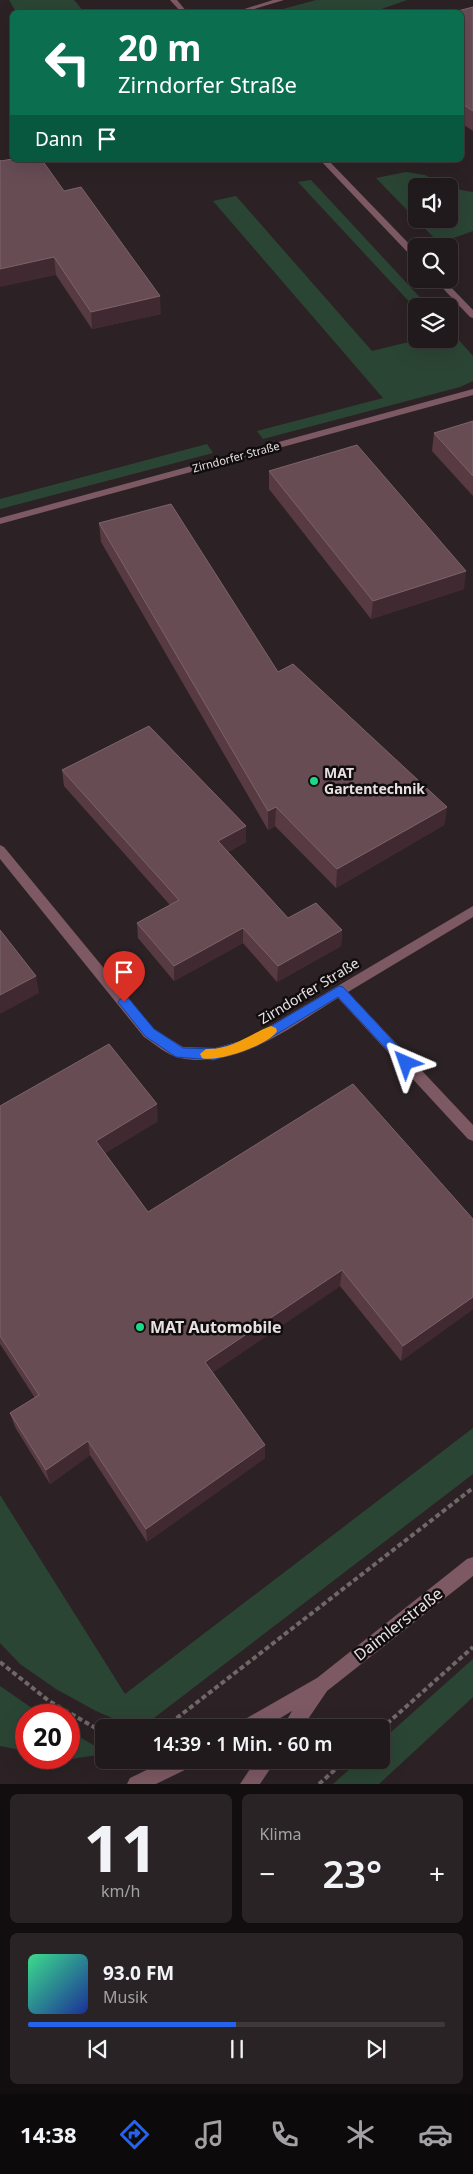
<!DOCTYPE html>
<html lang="de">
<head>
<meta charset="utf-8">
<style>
  body { margin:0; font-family:"Noto Sans",sans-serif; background:#292325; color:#f1f3f6; height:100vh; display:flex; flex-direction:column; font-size:19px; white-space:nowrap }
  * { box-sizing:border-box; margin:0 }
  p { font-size:16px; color:#a2a1a3 }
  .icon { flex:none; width:28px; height:28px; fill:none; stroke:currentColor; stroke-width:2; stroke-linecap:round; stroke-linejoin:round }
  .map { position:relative; height:1784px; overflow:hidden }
  .side { display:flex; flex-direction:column; gap:10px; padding:10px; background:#120e0f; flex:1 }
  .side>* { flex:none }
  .hud { position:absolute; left:10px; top:10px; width:454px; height:152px; border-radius:8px; box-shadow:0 5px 20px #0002,0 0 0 1px #3e383b; background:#0b6e4f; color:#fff; overflow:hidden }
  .buttons { position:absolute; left:408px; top:178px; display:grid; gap:10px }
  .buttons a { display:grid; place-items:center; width:50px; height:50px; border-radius:8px; background:#211a1c; box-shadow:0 5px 20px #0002,0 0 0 1px #3e383b; font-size:25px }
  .speed { position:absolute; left:15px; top:1704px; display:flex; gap:10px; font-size:25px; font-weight:700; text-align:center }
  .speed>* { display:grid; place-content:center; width:65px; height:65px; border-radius:50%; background:#211a1c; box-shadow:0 5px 20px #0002,0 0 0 1px #3e383b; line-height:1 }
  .speed .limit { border:8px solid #d22; background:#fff; color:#111 }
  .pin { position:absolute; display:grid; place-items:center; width:42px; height:42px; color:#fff; margin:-51px -21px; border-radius:50% 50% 50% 0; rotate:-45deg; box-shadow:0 0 5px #0007 }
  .pin .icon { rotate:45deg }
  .me { position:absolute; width:55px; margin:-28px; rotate:317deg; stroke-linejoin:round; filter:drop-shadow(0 0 4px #0008) }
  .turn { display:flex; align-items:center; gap:18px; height:105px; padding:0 25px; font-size:22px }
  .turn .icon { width:65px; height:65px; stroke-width:2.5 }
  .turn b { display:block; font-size:35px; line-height:42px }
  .then { display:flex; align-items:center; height:48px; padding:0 25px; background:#0003; gap:10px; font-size:19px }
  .big { font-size:38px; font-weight:600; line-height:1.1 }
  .side .tile { flex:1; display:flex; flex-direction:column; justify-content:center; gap:8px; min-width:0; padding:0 18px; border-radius:8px; background:#292325 }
  .side .dial { align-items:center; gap:0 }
  .dial b { font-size:65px; line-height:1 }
  .song { display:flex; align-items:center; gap:15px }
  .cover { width:60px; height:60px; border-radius:8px; background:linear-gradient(135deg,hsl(150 70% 55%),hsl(230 70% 35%)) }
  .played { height:5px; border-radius:2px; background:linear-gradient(90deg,#2563eb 50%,#3e383b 50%) }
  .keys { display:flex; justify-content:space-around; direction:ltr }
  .heat { display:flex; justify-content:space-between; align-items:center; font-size:28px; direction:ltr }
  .side .tiles { flex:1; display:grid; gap:10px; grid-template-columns:1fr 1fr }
  .tile:last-child { grid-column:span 2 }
  .trip { position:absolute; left:95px; top:1719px; width:295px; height:50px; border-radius:8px; background:#211a1c; box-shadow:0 5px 20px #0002,0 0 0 1px #3e383b; font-weight:600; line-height:50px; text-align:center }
  .dock { display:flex; height:80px; justify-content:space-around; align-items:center; background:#0d0a0b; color:#a2a1a3 }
  .dock .icon { width:35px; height:35px }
  .dock .selected { color:#2563eb }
  .dock b { font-size:22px; color:#f1f3f6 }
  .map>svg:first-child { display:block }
  .green { fill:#2b4535 }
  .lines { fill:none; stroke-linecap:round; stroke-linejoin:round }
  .path { stroke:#706769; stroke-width:4; stroke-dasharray:5 3; stroke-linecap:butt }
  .minor { fill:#7d5964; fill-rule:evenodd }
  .wall { fill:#583a43 }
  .shaded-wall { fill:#402930 }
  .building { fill:#674c54; stroke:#7c636b }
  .route { fill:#2563eb; stroke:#184099 }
  .slow { fill:#f59e0b }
  .poi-dot { fill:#1fd887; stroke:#110d0e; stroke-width:2 }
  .labels { text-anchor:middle; stroke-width:5; stroke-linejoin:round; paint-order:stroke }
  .far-street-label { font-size:11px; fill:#e8e1e3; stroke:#110d0e }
  .poi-label { font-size:14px; font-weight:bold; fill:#e8e1e3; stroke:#110d0e; text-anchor:start }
  .street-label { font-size:14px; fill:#e8e1e3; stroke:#110d0e }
  .near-poi-label { font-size:16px; font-weight:bold; fill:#e8e1e3; stroke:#110d0e; text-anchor:start }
  .near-street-label { font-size:16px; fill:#e8e1e3; stroke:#110d0e }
</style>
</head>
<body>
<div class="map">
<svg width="473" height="1784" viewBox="0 0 473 1784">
  <rect width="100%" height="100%" fill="#2c2225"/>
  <g class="green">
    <polygon points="9,0 74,0 84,12 16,12"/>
    <polygon points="316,0 407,0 373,12 272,12"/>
    <polygon points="406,172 425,175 444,186 416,186 416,219 449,219 449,188 473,192 473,231 439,243 376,178"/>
    <polygon points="311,180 428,306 416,306 416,309 298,182"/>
    <polygon points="236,196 372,351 421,339 449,339 449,329 473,356 473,381 460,387 263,439 257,431 383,398 213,201"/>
    <polygon points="207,444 213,453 0,509 0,499"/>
    <polygon points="473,1428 473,1474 150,1721 126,1724 96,1711 56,1689 20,1664 0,1643 0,1495 125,1694"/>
    <polygon points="473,1659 473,1697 379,1784 333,1784 360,1760 381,1760 381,1741"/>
    <polygon points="0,1686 42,1715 26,1715 26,1751 0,1746"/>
    <polygon points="69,1731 104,1751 104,1754 71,1759 61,1758 69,1758"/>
  </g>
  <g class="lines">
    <g class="path">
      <polyline points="0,1662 49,1701 104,1733"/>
      <polyline points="164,1728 473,1488"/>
      <polyline points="381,1729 473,1647"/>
      <polyline points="319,1784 346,1760"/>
    </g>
    <g class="minor">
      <polygon points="170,0 177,0 187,12 181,12"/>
      <polygon points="273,0 284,0 244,12 235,12"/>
      <polygon points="320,160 328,160 416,251 416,258 413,258"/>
      <polygon points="434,279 443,279 473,310 473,318 470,317"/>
      <polygon points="473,389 473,395 0,524 0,518"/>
      <path d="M0,845l4,2 150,182 29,18 32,1 33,-9 225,-133v11l-125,75 125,133v16l-5,-2 -130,-141c-46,28 -100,72 -158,60 -12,-2 -25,-14 -36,-21l-144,-178z"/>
      <polygon points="473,1557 473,1576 327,1691 302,1728 282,1728 292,1711 264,1728 237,1728 240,1722 317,1678 467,1559"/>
      <polygon points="167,1760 196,1760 193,1766 156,1784 127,1784 130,1778"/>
      <polygon points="256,1760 276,1760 260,1784 240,1784"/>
    </g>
  </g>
  <g class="wall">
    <polygon points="473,7 473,131 461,123 461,12"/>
    <polygon points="1,161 64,191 161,314 92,329 56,275"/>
    <polygon points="473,421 473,496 432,451 434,433"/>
    <polygon points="269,471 464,589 371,619 269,489"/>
    <polygon points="99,523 278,672 447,807 444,825 336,888 275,826 268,830 101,542"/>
    <polygon points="62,770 246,842 228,852 288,918 342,930 341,946 277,982 243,943 174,981 138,938 137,923 170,905 64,786"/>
    <polygon points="0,1106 158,1121 105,1153 148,1212 473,1219 473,1309 401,1361 340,1286 213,1372 265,1458 147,1542 90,1455 50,1484 15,1427 10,1413 35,1398 0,1344"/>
  </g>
  <g class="shaded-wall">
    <polygon points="54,257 56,275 0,287 0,269"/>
    <polygon points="160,296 161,314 92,329 91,312"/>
    <polygon points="466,571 464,589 371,619 373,601"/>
    <polygon points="276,807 275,826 268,830 268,811"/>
    <polygon points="447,807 444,825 336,888 337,869"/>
    <polygon points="246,826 246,842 218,857 218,841"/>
    <polygon points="243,928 243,943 174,981 174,966"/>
    <polygon points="342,930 341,946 277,982 278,966"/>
    <polygon points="36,976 39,993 0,1014 0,995"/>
    <polygon points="157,1104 158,1121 98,1157 96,1141"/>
    <polygon points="342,1270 340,1286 206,1377 205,1362"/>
    <polygon points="473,1297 473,1309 401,1361 403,1346"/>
    <polygon points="88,1441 90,1455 50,1484 46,1470"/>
    <polygon points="265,1445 265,1458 147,1542 146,1529"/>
  </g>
  <g class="building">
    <polygon points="473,7 473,111 461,103 461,12 454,12"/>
    <polygon points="12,159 12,160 42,160 64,191 81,187 160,296 91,312 54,257 0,269 0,160 1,161"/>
    <polygon points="473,421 473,476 434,433"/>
    <polygon points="357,445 466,571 373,601 269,471"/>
    <polygon points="171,504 278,672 293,664 447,807 337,869 276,807 268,811 99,523"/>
    <polygon points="149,726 246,826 218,841 288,918 316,903 342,930 278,966 243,928 174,966 137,923 179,900 62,770"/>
    <polygon points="0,930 36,976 0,995"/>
    <polygon points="109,1044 157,1104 96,1141 148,1212 353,1084 473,1219 473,1297 403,1346 342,1270 205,1362 265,1445 146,1529 88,1441 46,1470 10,1413 39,1395 0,1336 0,1106"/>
  </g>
  <polygon class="route" points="339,986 343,987 410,1059 412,1063 410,1066 402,1066 338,997 257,1046 214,1060 176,1057 145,1036 118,1002 120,999 129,999 154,1029 183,1048 214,1049 249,1039"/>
  <path class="slow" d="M271,1026l5,2 1,3c-7,14 -61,32 -75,27l-2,-4 6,-5c26,1 43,-15 65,-23z"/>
  <g class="poi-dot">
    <circle cx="314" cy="781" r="5"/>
    <circle cx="140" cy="1327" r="5"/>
  </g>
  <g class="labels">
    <g class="far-street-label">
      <text transform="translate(236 457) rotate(-15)" y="4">Zirndorfer Straße</text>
    </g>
    <g class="poi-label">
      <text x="324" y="778">MAT<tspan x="324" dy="16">Gartentechnik</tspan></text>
    </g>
    <g class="street-label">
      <text transform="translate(309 991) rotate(-31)" y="5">Zirndorfer Straße</text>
    </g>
    <g class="near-poi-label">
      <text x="150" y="1333">MAT Automobile</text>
    </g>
    <g class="near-street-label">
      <text transform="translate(398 1624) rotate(-38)" y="6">Daimlerstraße</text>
    </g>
  </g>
</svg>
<div class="buttons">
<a><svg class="icon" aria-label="sound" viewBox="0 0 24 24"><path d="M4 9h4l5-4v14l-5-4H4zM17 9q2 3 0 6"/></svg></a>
<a><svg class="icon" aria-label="search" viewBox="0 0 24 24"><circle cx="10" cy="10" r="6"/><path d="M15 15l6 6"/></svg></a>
<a><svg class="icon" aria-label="layers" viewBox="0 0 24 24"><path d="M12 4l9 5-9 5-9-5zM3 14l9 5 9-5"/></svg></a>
</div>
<div class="speed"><div class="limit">20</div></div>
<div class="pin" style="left:124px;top:1002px;background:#d93025"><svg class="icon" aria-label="arrive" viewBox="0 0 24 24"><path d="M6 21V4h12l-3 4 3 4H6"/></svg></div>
<svg class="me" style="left:406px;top:1063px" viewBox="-20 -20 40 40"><path d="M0-17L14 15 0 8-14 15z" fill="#2563eb" stroke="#fff" stroke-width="4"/></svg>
<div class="trip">14:39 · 1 Min. · 60 m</div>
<div class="hud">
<div class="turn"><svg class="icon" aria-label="left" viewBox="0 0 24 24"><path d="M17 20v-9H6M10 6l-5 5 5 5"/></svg><div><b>20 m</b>Zirndorfer Straße</div></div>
<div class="then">Dann<svg class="icon" aria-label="arrive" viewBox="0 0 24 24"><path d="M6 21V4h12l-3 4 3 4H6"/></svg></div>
</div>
</div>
<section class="side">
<div class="tiles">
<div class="tile dial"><b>11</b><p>km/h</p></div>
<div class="tile"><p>Klima</p>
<div class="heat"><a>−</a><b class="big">23°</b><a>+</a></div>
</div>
<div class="tile">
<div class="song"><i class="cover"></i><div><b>93.0 FM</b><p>Musik</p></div></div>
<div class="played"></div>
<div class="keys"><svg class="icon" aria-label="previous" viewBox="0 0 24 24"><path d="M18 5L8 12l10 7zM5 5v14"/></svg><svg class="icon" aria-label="pause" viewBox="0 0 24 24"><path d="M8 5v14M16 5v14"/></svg><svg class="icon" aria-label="next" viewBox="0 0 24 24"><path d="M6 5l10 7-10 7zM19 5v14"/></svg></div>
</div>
</div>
</section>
<nav class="dock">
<b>14:38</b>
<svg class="icon selected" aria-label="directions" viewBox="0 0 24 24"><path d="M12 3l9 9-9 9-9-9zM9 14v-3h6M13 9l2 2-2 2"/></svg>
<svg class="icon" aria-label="music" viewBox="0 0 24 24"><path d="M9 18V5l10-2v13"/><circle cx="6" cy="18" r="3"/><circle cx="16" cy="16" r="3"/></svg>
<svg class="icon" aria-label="phone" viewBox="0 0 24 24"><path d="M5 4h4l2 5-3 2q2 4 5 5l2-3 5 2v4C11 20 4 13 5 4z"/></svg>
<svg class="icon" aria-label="climate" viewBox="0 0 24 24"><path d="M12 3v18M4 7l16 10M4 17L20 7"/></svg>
<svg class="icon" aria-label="car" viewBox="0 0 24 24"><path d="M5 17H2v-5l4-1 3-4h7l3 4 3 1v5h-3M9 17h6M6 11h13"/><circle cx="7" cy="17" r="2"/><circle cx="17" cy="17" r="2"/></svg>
</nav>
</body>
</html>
